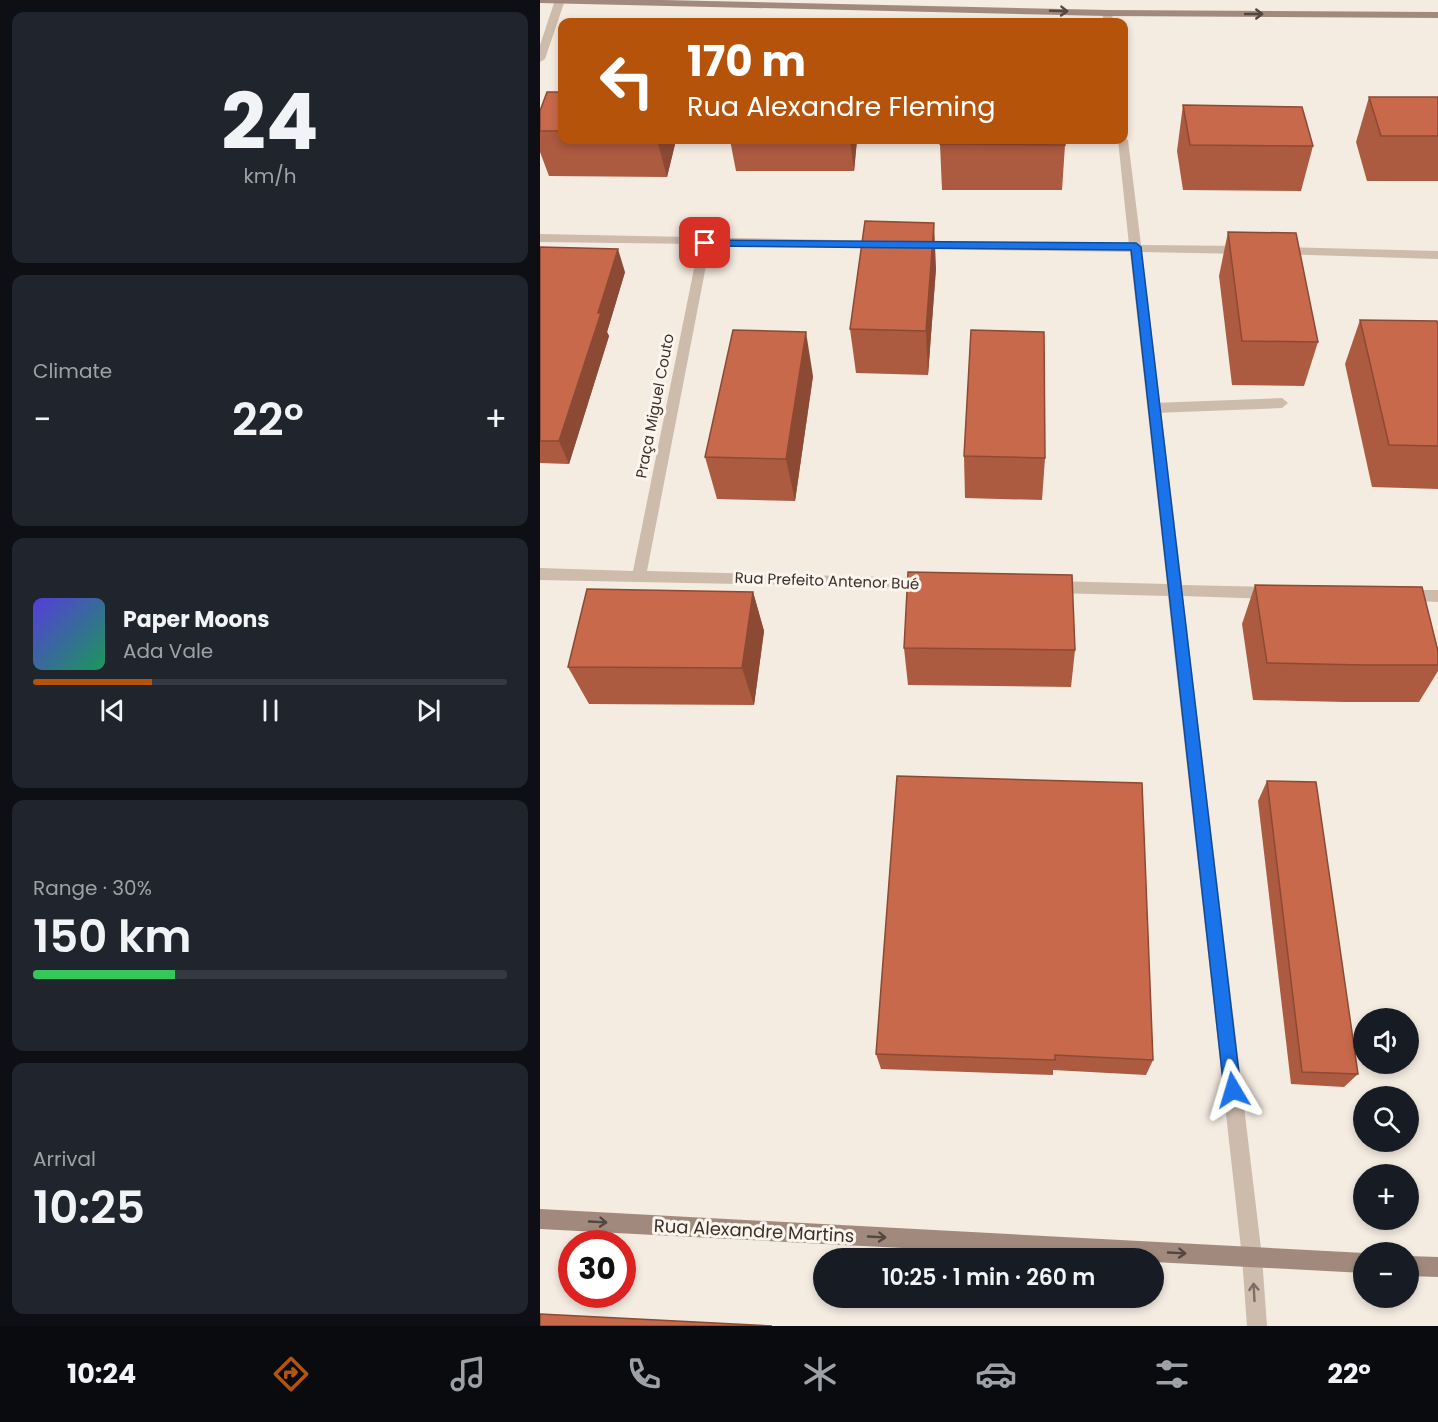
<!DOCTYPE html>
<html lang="en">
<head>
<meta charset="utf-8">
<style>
  body { margin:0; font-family:Poppins,sans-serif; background:#20242c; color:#f1f3f6; height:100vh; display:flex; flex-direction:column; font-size:22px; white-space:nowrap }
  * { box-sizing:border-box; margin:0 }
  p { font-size:20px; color:#9ea1a6 }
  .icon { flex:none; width:33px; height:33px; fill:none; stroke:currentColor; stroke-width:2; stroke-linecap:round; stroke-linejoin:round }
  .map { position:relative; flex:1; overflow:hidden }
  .sheet { display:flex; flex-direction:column; gap:12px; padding:12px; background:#0d0f14; width:540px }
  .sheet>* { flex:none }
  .banner { position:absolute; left:18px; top:18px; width:570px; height:126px; border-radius:12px; box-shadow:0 3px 9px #0003; background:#b45309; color:#fff; overflow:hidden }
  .fabs { position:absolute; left:813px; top:1008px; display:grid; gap:12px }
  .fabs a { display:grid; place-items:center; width:66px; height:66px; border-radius:50%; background:#171b24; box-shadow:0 3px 9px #0003; font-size:30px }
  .speed { position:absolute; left:18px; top:1230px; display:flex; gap:12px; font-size:30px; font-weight:700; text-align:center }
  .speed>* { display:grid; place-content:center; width:78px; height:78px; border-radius:50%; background:#171b24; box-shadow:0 3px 9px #0003; line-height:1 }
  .speed .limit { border:9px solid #d22; background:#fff; color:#111 }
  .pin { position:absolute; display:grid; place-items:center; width:51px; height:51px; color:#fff; margin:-26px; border-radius:12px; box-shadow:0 3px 9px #0006 }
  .me { position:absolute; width:66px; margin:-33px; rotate:353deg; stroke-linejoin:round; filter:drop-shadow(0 0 4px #0008) }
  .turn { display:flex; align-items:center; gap:21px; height:126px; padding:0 30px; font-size:27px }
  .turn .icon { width:78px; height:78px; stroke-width:2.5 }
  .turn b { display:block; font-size:42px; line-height:51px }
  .big { font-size:45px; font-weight:600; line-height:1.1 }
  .sheet .card { flex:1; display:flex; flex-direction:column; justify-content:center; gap:9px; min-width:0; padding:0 21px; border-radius:12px; background:#20242c }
  .sheet .dial { align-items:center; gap:0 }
  .dial b { font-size:78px; line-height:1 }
  .song { display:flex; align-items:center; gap:18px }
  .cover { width:72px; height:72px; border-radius:9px; background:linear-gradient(135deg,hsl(250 70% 55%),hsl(150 70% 35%)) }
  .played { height:6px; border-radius:3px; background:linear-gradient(90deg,#b45309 25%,#363941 25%) }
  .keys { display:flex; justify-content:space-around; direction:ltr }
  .heat { display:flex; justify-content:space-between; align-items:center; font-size:33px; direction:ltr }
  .charge { height:9px; border-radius:4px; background:linear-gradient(90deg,#34c759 30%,#363941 0) }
  .trip { position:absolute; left:273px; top:1248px; width:351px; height:60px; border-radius:30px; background:#171b24; box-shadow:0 3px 9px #0003; font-weight:600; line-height:60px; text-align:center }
  .tabs { display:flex; height:96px; justify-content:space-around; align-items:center; background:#090b0e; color:#9ea1a6 }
  .tabs .icon { width:42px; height:42px }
  .tabs .current { color:#b45309 }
  .tabs b { font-size:27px; color:#f1f3f6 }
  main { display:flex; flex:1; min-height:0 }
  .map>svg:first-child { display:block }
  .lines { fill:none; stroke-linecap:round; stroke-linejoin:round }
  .lane { fill:#cdbbac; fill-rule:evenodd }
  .street { fill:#cdbbac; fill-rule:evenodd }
  .secondary { fill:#a18a7d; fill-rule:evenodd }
  .wall { fill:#ac5a40 }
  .shaded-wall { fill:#8c4a34 }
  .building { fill:#c8694b; stroke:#8c4a34; stroke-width:1.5 }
  .oneway { stroke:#544640 }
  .oneway2 { stroke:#7d6f65 }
  .route { fill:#1a73e8; stroke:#114b97; stroke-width:1.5 }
  .labels { text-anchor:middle; stroke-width:6; stroke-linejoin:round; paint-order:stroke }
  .street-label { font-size:15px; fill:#3b302b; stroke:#fbf5ee }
  .near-street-label { font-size:18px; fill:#3b302b; stroke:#fbf5ee }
</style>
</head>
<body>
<main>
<section class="sheet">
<div class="card dial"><b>24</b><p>km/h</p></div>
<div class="card"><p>Climate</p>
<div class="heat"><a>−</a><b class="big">22°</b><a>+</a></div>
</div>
<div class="card">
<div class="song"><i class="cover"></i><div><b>Paper Moons</b><p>Ada Vale</p></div></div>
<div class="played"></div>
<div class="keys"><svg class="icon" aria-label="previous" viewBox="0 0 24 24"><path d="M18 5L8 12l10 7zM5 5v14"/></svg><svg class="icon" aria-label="pause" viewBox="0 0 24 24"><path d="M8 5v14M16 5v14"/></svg><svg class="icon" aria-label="next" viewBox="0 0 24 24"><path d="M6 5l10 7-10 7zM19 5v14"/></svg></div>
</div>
<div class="card"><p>Range · 30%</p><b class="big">150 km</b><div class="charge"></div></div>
<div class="card"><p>Arrival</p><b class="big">10:25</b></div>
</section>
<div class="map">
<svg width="898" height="1326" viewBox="0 0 898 1326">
  <rect width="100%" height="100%" fill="#f4ebe1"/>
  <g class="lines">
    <polygon class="lane" points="742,398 748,403 742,408 614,413 608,408 614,403"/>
    <g class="street">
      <polygon points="15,0 25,0 5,59 0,62 0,45"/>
      <polygon points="567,10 572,13 573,22 564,22 562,13"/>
      <polygon points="584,137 588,140 601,245 705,246 711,250 705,254 602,252 642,585 732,587 737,589 739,593 737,597 732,599 643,596 722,1257 727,1326 707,1326 702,1257 628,596 513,593 508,591 506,587 508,583 513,581 627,584 590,252 375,249 369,245 375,241 589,245 578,140 584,140"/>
      <polygon points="0,234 346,241 346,247 342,248 170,245 107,571 387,578 392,580 394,584 392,588 0,580 0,568 93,571 159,244 0,242"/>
      <polygon points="741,247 898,251 898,259 737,254 735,251"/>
      <polygon points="864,590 898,590 898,602 859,600 857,596 859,592"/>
    </g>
    <g class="secondary">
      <polygon points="0,0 123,0 567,10 898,12 898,18 567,16 0,3"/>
      <polygon points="0,1209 824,1253 824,1273 614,1262 614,1258 553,1258 0,1229"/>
      <polygon points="868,1256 898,1257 898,1277 868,1276"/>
    </g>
  </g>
  <g class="wall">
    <polygon points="22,92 22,140 136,140 127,177 9,176 0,152 0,111"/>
    <polygon points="829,97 898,97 898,181 827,181 816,142"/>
    <polygon points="643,105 773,146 761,191 643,190 637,151"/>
    <polygon points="190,140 317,140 314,171 196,171"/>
    <polygon points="400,144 525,145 522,190 402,190"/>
    <polygon points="688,232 778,342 764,386 692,385 679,276"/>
    <polygon points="0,247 85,272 67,332 69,336 29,464 0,463"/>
    <polygon points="396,268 388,375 316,373 310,329"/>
    <polygon points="820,320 898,325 898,489 832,487 805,364"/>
    <polygon points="273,376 255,501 177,499 165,457"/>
    <polygon points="424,456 505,458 502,500 425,498"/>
    <polygon points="715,585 898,651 898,671 879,702 805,702 713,700 702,624"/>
    <polygon points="213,592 224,631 214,705 49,704 28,667"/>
    <polygon points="364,648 535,650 531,687 368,685"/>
    <polygon points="357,776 613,1060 606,1075 513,1070 513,1075 341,1069 336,1054"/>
    <polygon points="727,781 818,1074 804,1087 751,1084 718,801"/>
  </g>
  <g class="shaded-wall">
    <polygon points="117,140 136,140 127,177"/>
    <polygon points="310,140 317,140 314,171"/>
    <polygon points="394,223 396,268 388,375 386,331"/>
    <polygon points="78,249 85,272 67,332 69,336 29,464 19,441"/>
    <polygon points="266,332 273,376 255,501 246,459"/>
    <polygon points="213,592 224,631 214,705 202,668"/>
  </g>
  <g class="building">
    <polygon points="7,92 22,92 22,131 0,131 0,111"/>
    <polygon points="829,97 898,97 898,136 841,136"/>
    <polygon points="643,105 762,107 773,146 650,145"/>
    <polygon points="400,140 524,140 525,145 400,144"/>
    <polygon points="325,221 394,223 386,331 310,329"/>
    <polygon points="688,232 756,233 778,342 702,341"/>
    <polygon points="0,247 78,249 58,313 61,313 19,441 0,441"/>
    <polygon points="820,320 897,321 898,325 898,446 849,445"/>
    <polygon points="193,330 266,332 246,459 165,457"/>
    <polygon points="431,330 504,332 505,458 424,456"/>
    <polygon points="368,572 532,575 535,650 364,648"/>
    <polygon points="715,585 882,587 898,651 898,665 823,665 727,663"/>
    <polygon points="47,589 213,592 202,668 28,667"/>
    <polygon points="357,776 602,783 613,1060 515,1055 515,1060 336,1054"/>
    <polygon points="727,781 776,782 818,1074 762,1072"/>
    <polygon points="0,1314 232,1326 0,1326"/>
  </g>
  <defs><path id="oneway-shaft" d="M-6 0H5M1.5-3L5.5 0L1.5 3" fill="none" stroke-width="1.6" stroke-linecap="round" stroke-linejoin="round" transform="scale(1.5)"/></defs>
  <g class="oneway">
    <use href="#oneway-shaft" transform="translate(519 11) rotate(2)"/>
    <use href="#oneway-shaft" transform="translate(714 14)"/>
    <use href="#oneway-shaft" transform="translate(58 1222) rotate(3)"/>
    <use href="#oneway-shaft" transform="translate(337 1237) rotate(3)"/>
    <use href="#oneway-shaft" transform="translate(637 1253) rotate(3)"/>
  </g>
  <use class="oneway2" href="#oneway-shaft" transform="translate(714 1292) rotate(-93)"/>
  <polygon class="route" points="161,240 596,243 601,247 701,1090 699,1096 693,1099 687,1096 684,1090 591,250 165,246 159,243"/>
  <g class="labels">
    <g class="street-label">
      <text transform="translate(115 406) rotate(-79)" y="5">Praça Miguel Couto</text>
      <text transform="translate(287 581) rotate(2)" y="5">Rua Prefeito Antenor Bué</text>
    </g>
    <g class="near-street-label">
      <text transform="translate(214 1231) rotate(3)" y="6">Rua Alexandre Martins</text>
    </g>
  </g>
</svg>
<div class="fabs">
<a><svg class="icon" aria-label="sound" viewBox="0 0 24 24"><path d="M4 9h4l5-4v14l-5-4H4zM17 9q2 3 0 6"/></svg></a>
<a><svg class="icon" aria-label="search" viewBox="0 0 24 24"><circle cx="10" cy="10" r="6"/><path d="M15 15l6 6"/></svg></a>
<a>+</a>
<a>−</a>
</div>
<div class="speed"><div class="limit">30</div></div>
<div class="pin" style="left:165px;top:243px;background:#d93025"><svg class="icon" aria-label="arrive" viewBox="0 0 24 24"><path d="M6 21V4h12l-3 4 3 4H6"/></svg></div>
<svg class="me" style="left:693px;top:1090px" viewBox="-20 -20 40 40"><path d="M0-17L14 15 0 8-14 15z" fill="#1a73e8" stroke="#fff" stroke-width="4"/></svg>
<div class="trip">10:25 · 1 min · 260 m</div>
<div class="banner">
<div class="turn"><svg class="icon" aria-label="left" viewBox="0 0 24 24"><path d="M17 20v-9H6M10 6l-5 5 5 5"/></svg><div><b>170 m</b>Rua Alexandre Fleming</div></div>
</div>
</div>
</main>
<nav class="tabs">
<b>10:24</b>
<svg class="icon current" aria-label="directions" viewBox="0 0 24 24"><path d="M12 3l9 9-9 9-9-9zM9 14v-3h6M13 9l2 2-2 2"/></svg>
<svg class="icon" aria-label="music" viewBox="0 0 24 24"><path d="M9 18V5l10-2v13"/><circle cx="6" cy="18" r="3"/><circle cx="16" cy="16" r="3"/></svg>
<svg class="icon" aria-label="phone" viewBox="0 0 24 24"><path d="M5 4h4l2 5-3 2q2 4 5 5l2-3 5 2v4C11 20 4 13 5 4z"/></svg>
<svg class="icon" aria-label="climate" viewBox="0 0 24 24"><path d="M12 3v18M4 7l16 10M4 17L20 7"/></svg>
<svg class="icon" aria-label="car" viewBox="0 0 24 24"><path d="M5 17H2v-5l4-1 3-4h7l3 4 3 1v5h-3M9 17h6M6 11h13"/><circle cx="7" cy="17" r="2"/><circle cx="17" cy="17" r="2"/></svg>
<svg class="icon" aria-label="filters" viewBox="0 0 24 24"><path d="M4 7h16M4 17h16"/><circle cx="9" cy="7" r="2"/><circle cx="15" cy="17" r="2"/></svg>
<b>22°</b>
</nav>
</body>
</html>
